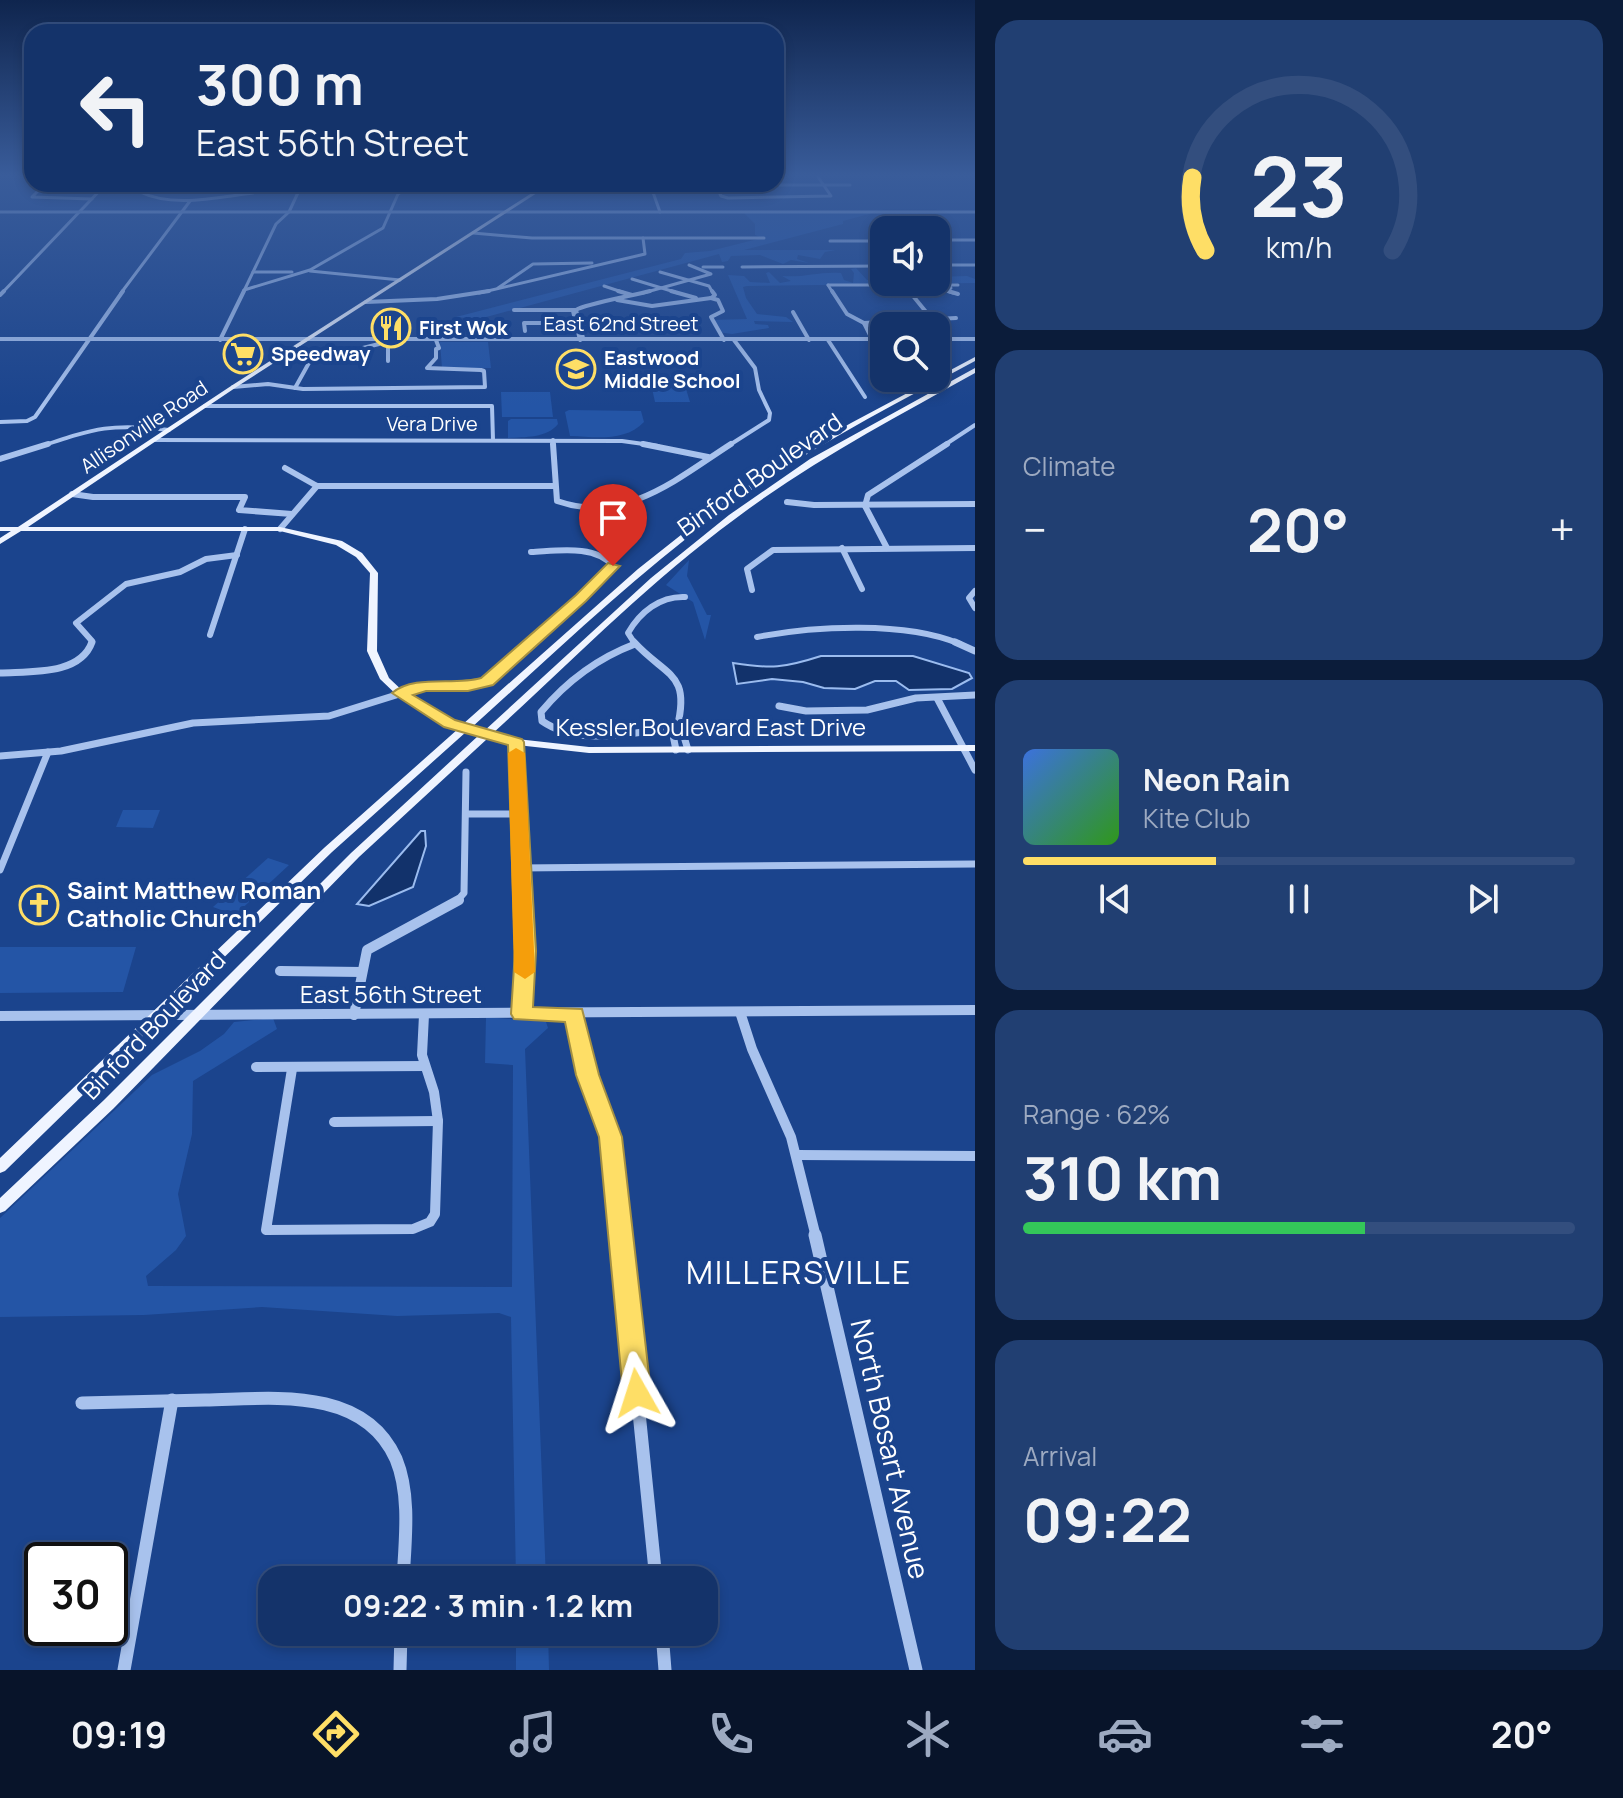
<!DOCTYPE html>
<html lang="en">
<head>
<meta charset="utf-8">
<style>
  body { margin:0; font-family:Manrope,sans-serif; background:#213f72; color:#f1f3f6; height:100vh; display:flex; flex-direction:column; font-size:30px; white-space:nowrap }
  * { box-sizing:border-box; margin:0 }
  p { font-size:26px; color:#9daac1 }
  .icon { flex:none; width:44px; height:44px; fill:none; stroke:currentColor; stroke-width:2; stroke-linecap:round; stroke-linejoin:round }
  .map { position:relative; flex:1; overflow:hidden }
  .details { display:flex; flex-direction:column; gap:20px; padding:20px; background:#0b1c3a; width:648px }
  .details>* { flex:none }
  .banner { position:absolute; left:24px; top:24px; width:760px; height:168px; border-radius:24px; box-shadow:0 4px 12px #0003,0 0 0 2px #334e7e; background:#14336a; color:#f1f3f6; overflow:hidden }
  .controls { position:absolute; left:870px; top:216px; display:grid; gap:16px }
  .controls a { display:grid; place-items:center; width:80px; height:80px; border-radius:16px; background:#14336a; box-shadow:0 4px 12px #0003,0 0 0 2px #334e7e; font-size:40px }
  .speed { position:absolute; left:24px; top:1542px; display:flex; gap:16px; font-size:40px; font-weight:700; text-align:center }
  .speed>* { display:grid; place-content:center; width:104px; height:104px; border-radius:50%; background:#14336a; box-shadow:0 4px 12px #0003,0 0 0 2px #334e7e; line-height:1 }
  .speed .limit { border:4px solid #111; border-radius:12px; background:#fff; color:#111 }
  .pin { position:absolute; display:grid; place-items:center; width:68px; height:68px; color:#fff; margin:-82px -34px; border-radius:50% 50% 50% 0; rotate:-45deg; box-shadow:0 0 8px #0007 }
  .pin .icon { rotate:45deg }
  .me { position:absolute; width:88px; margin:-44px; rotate:354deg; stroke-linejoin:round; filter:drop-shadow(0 0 6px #0008) }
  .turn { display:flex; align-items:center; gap:28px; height:168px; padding:0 40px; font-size:36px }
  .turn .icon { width:104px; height:104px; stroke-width:2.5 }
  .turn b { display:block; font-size:56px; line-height:68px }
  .big { font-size:60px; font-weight:700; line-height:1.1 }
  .details .card { flex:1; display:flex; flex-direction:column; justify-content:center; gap:12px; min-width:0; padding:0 28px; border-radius:24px; background:#213f72 }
  .details .dial { align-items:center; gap:0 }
  .dial svg { height:208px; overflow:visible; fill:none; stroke:#334e7e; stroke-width:7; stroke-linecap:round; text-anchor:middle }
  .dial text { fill:#f1f3f6; stroke:none }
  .song { display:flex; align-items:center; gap:24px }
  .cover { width:96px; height:96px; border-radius:12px; background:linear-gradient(135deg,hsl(220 70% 55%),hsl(110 70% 35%)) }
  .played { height:8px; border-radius:4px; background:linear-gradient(90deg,#fede66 35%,#334e7e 35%) }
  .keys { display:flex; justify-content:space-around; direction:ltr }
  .heat { display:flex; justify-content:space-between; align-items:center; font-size:44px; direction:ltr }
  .charge { height:12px; border-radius:6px; background:linear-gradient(90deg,#34c759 62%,#334e7e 0) }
  .trip { position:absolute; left:258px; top:1566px; width:460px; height:80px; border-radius:24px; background:#14336a; box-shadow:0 4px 12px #0003,0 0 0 2px #334e7e; font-weight:700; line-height:80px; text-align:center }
  .tabs { display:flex; height:128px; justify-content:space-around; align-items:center; background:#08142a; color:#9daac1 }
  .tabs .icon { width:56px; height:56px }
  .tabs .current { color:#fede66 }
  .tabs b { font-size:36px; color:#f1f3f6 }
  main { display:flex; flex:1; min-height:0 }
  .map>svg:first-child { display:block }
  .green { fill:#2455a6 }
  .water { fill:#12326b; stroke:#9bbcef; stroke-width:2 }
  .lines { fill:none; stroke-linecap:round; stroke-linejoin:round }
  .minor-far5 { stroke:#a8c2ed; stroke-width:3 }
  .minor-far4 { stroke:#a8c2ed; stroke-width:4 }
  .minor-far3 { stroke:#a8c2ed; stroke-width:6 }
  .minor-far2 { stroke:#a8c2ed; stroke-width:7 }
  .minor-far1 { stroke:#a8c2ed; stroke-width:10 }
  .minor { stroke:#a8c2ed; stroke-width:13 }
  .major { fill:#eff4ff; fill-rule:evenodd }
  .route { fill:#fede66; stroke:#a59042; stroke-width:2 }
  .slow { fill:#f59e0b }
  .labels { text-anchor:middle; stroke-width:8; stroke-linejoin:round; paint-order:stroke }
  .far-street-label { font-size:20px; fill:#fff; stroke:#1b448d }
  .far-poi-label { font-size:20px; font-weight:bold; fill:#fff; stroke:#1b448d; text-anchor:start }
  .street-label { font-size:24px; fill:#fff; stroke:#1b448d }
  .poi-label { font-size:24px; font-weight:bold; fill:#fff; stroke:#1b448d; text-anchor:start }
  .near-street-label { font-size:28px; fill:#fff; stroke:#1b448d }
  .near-neighbourhood-label { font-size:32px; letter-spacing:2px; fill:#fff; stroke:#1b448d }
</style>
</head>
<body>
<main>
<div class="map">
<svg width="975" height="1670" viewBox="0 0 975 1670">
  <rect width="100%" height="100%" fill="#1b448d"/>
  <g class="green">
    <polygon points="744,213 873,213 843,221 843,224 744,250 836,250 825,252 820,259 798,255 797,259 809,263 791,260 783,264 760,255 731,256 728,261 722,262 719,254 479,319 456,317 681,259 685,253 710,251 762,238 755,235 755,224"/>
    <path d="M881,267l3,15h52v-5l31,-1 8,3v4l-228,3 -4,1 3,11 11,16 29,3 7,5 -39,-1 1,3 13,1 1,3 -37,6 -15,-2 -7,-12 37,-1 -19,-44 16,1 6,6 20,1 -4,-10 3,-1 11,11 11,-2 -9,-5c21,2 38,-5 59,-3l3,7 9,3 1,-10 -3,-4 5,-1 11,12 9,-1 -7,-11z"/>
    <polygon points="440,342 488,342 491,368 442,368"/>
    <polygon points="649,375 682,376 690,402 655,402"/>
    <polygon points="501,392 550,392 553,417 502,417"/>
    <path d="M569,410l72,1 3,11c-19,20 -48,15 -74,14l-5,-24z"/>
    <path d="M511,419h46l1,5c-11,14 -33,13 -50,14v-17z"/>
    <polygon points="689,560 687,576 707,615 711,615 705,640 693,602 666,585"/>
    <polygon points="123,810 160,810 153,828 116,827"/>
    <polygon points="268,858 289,865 235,915 213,907"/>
    <polygon points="0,947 136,947 123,992 0,993"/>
    <polygon points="486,1017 546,1022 548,1028 525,1049 546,1580 516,1580 511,1317 499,1313 397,1316 262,1307 144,1315 0,1317 0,1218 152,1075 200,1051 224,1034 234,1022 273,1018 277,1029 193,1081 192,1134 178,1194 186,1236 176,1250 146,1276 148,1286 512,1287 513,1065 485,1063"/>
    <polygon points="516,1632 548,1632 549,1670 516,1670"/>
  </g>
  <g class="water">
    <path d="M821,656h92l56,17 3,5 -20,11 -43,1 -13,-9h-21l-20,8 -31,-1 -21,-6 -31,-3 -35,5 -4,-21c38,6 51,5 88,-7z"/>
    <polygon points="421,831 425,831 426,846 413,887 369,906 357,904"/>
  </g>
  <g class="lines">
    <g class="minor-far5">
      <polyline points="776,174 975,174"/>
      <polyline points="45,184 32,197 92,199"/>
      <path d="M158,184l-13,2 -5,6c33,16 78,5 113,1l7,-6 -13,-3"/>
      <polyline points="650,184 660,212"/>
      <polyline points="715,184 721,196 728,198 831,196 816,174"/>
      <polyline points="715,185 850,185"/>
      <polyline points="0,212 975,212"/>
      <polyline points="473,233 532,238 764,238"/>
      <polyline points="936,240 975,240"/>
      <polyline points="830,241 884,241"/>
      <polyline points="936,265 975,265"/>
      <polyline points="703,267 723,267"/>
      <polyline points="742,267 884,266"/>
      <polyline points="310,271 400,280"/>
      <polyline points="253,272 292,272"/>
      <polyline points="660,272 709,286 713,293"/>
      <polyline points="632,279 678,293"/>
      <polyline points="828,285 833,293"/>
      <polyline points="828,285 958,285"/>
      <polyline points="905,285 911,293"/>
      <polyline points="949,285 951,288 947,291 953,293"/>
      <polyline points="604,286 625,293"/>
      <polyline points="498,288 533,264 592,263"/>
      <polyline points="244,290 310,270 383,228 398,194 415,184"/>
      <polyline points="2,293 106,184"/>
      <polyline points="121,293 190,201"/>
      <polyline points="243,293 276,224 289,212 302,184"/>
      <polyline points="479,293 645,254 643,238"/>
      <polyline points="643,293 711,274 689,265"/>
    </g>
    <g class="minor-far4">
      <polyline points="618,291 632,295"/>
      <polyline points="671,291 696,298"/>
      <polyline points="832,291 847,314 864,323 956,318"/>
      <polyline points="909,291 931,318"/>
      <polyline points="948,291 958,294"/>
      <polyline points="0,295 4,291"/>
      <polyline points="711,298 715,295 712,291"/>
      <polyline points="711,298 718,300 723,311 711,317 724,340"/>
      <polyline points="617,300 652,306 711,298"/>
      <polyline points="366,302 437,299 489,291"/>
      <path d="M514,310h62c8,-6 60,-15 74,-19"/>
      <polygon points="576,310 583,338 580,340 573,311"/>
      <polyline points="793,312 809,340"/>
      <polyline points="525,331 524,323 579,323"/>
      <polyline points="0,339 884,339"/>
      <polyline points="872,339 864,323 871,326 881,339"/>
      <polyline points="936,339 975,339"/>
      <polyline points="220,340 244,291"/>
      <polyline points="828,340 865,397"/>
      <polyline points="388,344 388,361"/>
      <polyline points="936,357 941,363"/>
      <polyline points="233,387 268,384 303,389 485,387 484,371 481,370 427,368 436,358 436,349 439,348 436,340"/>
      <polyline points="295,388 310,361 379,344"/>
      <polyline points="205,406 492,406 493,440"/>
      <polyline points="0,422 27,421 35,417 123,291"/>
      <polyline points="155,440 622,441 658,446"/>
      <polyline points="553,440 553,446"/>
      <path d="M42,446c54,-18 70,-23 127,-16"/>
      <polyline points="728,446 769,420 770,413 759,390 755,368 734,340"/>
      <polyline points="943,446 975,425"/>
    </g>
    <g class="minor-far3">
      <path d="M553,444l4,57c68,24 121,-23 174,-57"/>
      <polyline points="643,444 708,457"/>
      <polyline points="0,459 48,444"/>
      <polyline points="285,468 317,486 554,486"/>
      <polyline points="72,494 93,497 245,497 239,510 292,514"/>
      <polyline points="787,502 814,505 975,504"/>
      <polyline points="280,529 317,486"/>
      <polyline points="842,548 862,589"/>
      <polyline points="887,548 865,506 868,495 947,444"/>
      <polyline points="752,590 747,569 773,550 975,548"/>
      <polyline points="975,591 969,598 975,608"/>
      <polyline points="210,635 245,529"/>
      <path d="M757,637c57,-11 149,-16 203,7"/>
      <polyline points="91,644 92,641 76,623 126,584 180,572 206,559 237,555"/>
      <path d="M531,644l82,-78c-18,-22 -57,-15 -82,-14"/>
      <path d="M635,644l-7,-11c12,-21 32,-37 57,-36"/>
    </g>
    <g class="minor-far2">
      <path d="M634,642c32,35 57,30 43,86l-5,2 4,20"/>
      <polyline points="955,642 975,651"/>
      <path d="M635,644c-37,14 -69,38 -94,68l1,9c39,27 91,10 135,7"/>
      <path d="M0,673c29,-2 80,3 92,-31"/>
      <polyline points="937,698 975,770"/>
      <polyline points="779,706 806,711 867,710 916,698 975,695"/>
      <polyline points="677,728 682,730 688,750"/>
      <polyline points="516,742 524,902"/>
      <polyline points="0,756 61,751 193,723 329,716 425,686 480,685 533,642"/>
      <polyline points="466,814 518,814"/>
      <polyline points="520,868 975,864"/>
      <polyline points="0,870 48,752"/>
      <polyline points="456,902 464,893 466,772"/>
    </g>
    <g class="minor-far1">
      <polyline points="280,971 362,972"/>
      <polyline points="740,1012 752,1049 791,1137 816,1237"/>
      <polyline points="522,1014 526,951 524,900"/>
      <polyline points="574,1014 588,1075 611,1137 621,1237"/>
      <polyline points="354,1015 367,950 459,900"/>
      <polyline points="0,1016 975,1010"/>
      <polyline points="256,1067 425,1066"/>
      <polyline points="292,1069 266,1230 413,1229 430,1222 435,1214 438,1121 434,1092 422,1055 424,1015"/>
      <polyline points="334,1122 438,1121"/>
      <polyline points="797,1155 975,1156"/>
    </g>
    <g class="minor">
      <polyline points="621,1235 656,1580"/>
      <polyline points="815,1235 916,1670"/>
      <path d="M82,1403c41,-1 82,-2 123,-3 65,-1 158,-15 191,59 15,36 9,83 7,121"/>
      <polyline points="662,1632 665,1670"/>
      <polyline points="124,1670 172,1400"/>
      <polyline points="400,1670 401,1632"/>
    </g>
    <path class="major" d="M546,184h5l-316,204 -207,139h252l62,14 20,12 16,20 -1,78 12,27 18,17 31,19 25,10 175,-155 72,-57 79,-54 62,-35 124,-66v4c-89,48 -180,94 -261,156 -85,64 -163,139 -243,211l12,4 168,-154 78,-63 81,-56 165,-91v5c-82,46 -165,89 -240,146 -87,64 -163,142 -243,215l16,4 81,9 386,-2v6l-386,2 -81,-9 -21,-5 -128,118 -245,251 -109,103 -5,2v-15l104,-98 247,-247 127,-117 -12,-4 -134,120 -327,319 -5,2v-15l324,-310 134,-119 -26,-11 -31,-19 -21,-20 -13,-28 3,-78 -14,-16 -20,-12 -56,-14h-259l-21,13v-6l11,-7h-11v-4h18l213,-141z"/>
  </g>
  <linearGradient id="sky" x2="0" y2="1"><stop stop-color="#0f254e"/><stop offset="0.43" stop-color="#395c9a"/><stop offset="1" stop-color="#395c9a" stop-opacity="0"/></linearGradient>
  <rect width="975" height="407" fill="url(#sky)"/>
  <path class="route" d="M608,563l12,3 -34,35 -93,84 -25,6h-42l-13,4 42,25 67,19 2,3 12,209 -3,56 49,2 17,66 23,62 29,256 -4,9 -10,3 -10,-3 -4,-9 -24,-256 -23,-62 -11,-53 -51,-3 -3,-5 4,-63 -7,-206 -64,-18 -52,-34c23,-19 62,-7 89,-15l95,-83z"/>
  <polygon class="slow" points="516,748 525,753 535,972 525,979 514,972 508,753"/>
  <defs>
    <g id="restaurant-ring" transform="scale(2)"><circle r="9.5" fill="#1b448d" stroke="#fede66" stroke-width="1.5"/><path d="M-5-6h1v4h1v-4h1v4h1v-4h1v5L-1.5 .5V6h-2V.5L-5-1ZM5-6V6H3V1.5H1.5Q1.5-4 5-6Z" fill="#fede66"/></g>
    <g id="supermarket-ring" transform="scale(2)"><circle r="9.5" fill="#1b448d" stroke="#fede66" stroke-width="1.5"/><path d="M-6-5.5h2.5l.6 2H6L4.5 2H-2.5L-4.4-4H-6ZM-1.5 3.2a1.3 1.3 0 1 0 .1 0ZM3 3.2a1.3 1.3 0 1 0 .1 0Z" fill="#fede66"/></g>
    <g id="school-ring" transform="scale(2)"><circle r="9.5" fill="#1b448d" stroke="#fede66" stroke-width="1.5"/><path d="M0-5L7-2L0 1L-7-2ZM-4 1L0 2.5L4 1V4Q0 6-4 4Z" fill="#fede66"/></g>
    <g id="church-ring" transform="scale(2)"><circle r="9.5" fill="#1b448d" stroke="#fede66" stroke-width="1.5"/><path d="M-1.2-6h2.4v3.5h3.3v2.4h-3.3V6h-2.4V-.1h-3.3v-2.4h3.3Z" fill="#fede66"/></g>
  </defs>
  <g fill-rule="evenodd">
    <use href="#restaurant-ring" x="391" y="328"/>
    <use href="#supermarket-ring" x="243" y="354"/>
    <use href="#school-ring" x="576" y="369"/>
    <use href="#church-ring" x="39" y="905"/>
  </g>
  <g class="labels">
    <g class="far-street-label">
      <text x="621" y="331">East 62nd Street</text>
      <text x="432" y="431">Vera Drive</text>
      <text transform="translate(144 427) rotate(-34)" y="7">Allisonville Road</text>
    </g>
    <g class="far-poi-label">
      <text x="419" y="335">First Wok</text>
      <text x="271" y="361">Speedway</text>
      <text x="604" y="365">Eastwood<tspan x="604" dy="23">Middle School</tspan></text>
    </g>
    <g class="street-label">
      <text transform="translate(760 475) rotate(-35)" y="8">Binford Boulevard</text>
      <text x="711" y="736">Kessler Boulevard East Drive</text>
      <text x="391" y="1003">East 56th Street</text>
      <text transform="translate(154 1026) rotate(-46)" y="8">Binford Boulevard</text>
    </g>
    <g class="poi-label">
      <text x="67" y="899">Saint Matthew Roman<tspan x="67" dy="28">Catholic Church</tspan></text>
    </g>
    <g class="near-street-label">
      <text transform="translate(890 1449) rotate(77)" y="10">North Bosart Avenue</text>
    </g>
    <g class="near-neighbourhood-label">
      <text x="799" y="1284">MILLERSVILLE</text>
    </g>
  </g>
</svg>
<div class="controls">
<a><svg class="icon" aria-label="sound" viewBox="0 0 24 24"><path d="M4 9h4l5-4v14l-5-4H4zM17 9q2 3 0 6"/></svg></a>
<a><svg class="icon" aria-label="search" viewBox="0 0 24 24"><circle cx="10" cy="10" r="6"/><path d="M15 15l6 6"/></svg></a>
</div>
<div class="speed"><div class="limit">30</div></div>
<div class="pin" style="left:613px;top:566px;background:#d93025"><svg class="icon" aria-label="arrive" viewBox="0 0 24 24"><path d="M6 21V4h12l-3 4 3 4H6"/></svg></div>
<svg class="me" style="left:637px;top:1393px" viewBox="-20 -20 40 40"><path d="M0-17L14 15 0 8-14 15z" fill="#fede66" stroke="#fff" stroke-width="4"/></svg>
<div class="trip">09:22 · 3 min · 1.2 km</div>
<div class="banner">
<div class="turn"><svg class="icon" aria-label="left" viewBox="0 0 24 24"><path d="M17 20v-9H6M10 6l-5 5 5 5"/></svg><div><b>300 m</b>East 56th Street</div></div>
</div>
</div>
<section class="details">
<div class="card dial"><svg viewBox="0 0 100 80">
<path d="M14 69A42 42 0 1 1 86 69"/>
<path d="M14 69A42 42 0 0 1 9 41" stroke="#fede66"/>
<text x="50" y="56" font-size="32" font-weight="700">23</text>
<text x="50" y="72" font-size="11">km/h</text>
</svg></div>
<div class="card"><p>Climate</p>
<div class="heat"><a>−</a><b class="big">20°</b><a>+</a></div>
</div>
<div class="card">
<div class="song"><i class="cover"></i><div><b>Neon Rain</b><p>Kite Club</p></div></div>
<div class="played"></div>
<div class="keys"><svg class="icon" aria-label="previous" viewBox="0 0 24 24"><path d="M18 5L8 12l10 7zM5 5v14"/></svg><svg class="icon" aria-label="pause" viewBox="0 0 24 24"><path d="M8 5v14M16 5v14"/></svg><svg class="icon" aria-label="next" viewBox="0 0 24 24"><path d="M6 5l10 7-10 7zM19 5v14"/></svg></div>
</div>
<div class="card"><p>Range · 62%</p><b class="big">310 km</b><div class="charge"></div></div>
<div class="card"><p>Arrival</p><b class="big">09:22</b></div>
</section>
</main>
<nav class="tabs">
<b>09:19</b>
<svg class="icon current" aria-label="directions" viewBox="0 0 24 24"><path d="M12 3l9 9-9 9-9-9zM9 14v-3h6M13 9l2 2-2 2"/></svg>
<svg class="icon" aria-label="music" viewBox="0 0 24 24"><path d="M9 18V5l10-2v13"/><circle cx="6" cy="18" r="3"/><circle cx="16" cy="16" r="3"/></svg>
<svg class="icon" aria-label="phone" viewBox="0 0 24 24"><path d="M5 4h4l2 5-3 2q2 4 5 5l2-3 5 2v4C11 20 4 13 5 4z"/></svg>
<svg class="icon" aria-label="climate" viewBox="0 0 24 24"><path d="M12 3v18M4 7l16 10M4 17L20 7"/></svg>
<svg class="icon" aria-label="car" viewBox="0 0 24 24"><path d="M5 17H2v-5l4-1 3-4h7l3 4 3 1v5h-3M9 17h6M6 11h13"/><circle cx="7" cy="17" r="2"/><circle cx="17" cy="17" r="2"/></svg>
<svg class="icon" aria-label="filters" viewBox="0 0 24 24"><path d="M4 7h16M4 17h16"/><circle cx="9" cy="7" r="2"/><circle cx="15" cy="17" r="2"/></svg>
<b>20°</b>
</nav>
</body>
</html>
